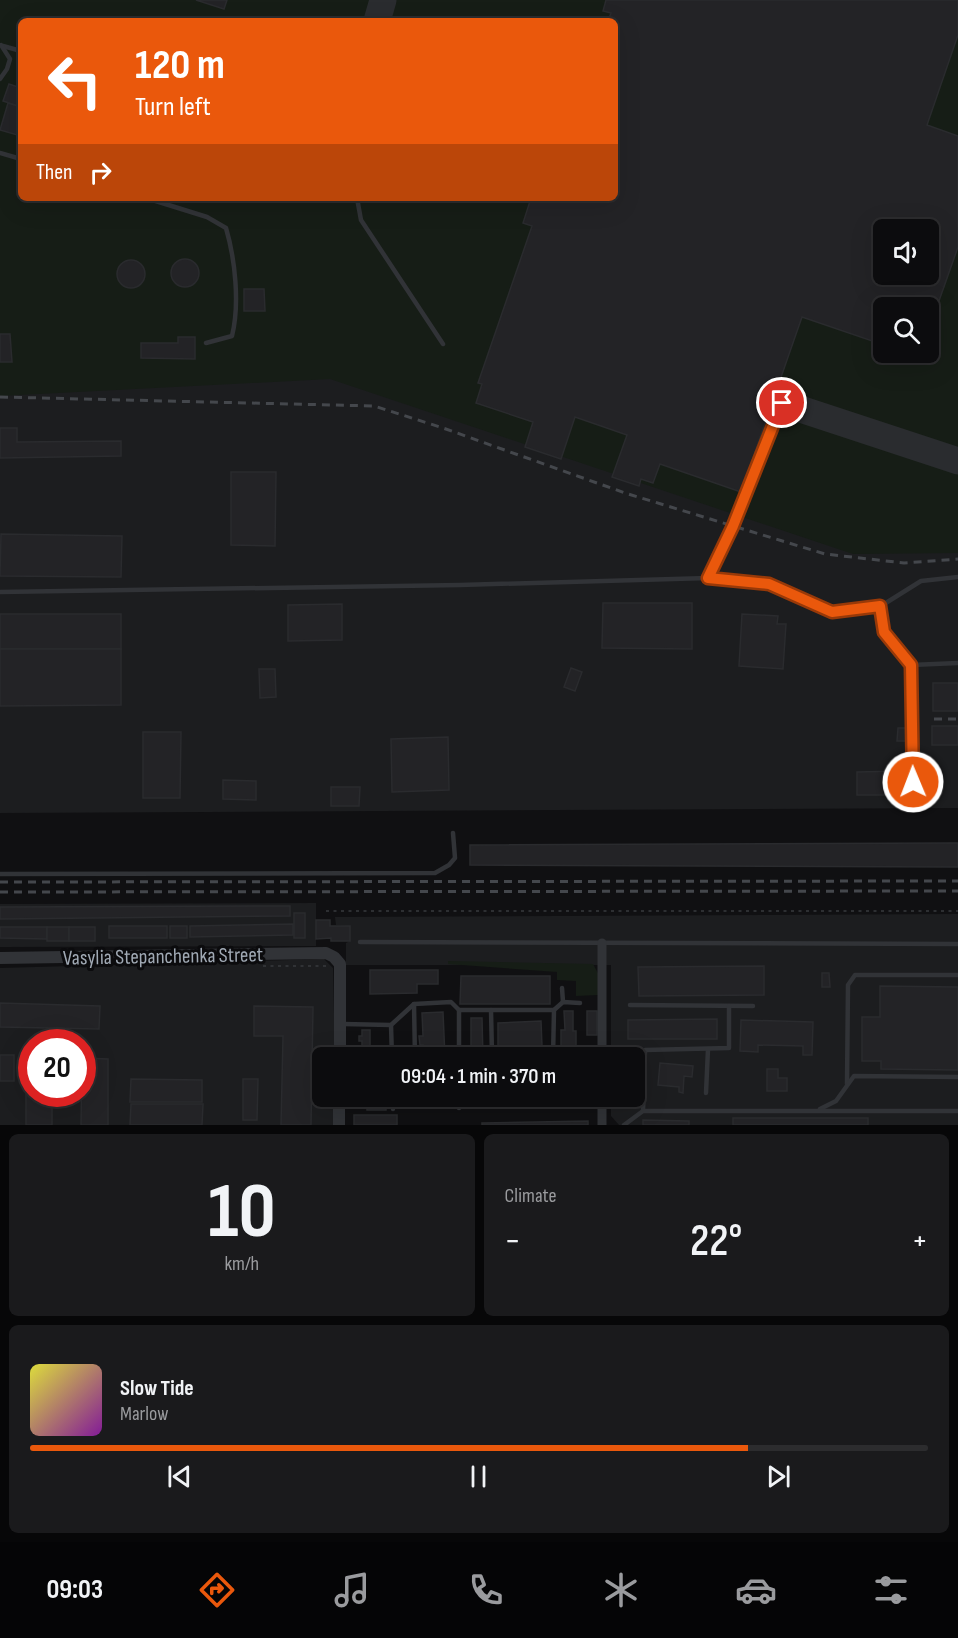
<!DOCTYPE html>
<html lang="en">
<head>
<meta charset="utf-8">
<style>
  body { margin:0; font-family:"Sofia Sans Condensed",sans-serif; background:#1a1a1c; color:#f1f3f6; height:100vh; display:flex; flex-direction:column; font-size:22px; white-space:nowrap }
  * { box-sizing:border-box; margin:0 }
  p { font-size:20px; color:#9a9b9e }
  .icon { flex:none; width:33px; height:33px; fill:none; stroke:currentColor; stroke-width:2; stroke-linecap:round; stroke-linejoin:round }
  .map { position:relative; height:1125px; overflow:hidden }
  .details { display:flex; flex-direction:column; gap:9px; padding:9px; background:#070708; flex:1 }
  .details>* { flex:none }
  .banner { position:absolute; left:18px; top:18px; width:600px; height:183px; border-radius:9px; box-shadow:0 6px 24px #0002,0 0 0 2px #2c2c2e; background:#ea580c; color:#fff; overflow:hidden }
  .buttons { position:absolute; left:873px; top:219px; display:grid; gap:12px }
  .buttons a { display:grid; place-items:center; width:66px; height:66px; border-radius:9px; background:#0c0c0e; box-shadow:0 6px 24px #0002,0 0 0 2px #2c2c2e; font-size:30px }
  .speed { position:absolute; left:18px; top:1029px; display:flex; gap:12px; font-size:30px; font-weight:700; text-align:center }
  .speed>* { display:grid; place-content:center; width:78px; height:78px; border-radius:50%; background:#0c0c0e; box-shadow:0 6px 24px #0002,0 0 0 2px #2c2c2e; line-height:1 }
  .speed .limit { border:9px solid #d22; background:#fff; color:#111 }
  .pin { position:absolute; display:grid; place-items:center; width:51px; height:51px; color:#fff; margin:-26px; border:3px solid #fff; border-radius:50%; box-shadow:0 2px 6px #0007 }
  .me { position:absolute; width:66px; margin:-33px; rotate:359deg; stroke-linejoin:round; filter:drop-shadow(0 0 4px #0008) }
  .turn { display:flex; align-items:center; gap:21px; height:126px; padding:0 18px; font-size:27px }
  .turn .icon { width:78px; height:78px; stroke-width:2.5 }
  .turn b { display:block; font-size:42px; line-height:51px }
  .then { display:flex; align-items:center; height:57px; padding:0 18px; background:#0003; gap:12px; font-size:22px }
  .big { font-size:45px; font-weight:600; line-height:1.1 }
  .details .tile { flex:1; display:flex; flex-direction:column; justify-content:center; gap:9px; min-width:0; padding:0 21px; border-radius:9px; background:#1a1a1c }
  .details .dial { align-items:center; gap:0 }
  .dial b { font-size:78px; line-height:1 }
  .song { display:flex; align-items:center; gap:18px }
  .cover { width:72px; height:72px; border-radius:9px; background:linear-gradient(135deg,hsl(60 70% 55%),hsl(290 70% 35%)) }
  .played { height:6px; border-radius:3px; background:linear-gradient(90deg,#ea580c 80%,#2c2c2e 80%) }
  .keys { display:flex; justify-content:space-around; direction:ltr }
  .heat { display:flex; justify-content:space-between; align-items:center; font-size:33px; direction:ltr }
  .details .tiles { flex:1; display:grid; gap:9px; grid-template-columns:1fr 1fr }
  .tile:last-child { grid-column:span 2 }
  .trip { position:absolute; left:312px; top:1047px; width:333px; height:60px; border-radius:9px; background:#0c0c0e; box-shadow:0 6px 24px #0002,0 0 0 2px #2c2c2e; font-weight:600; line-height:60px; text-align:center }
  .menu { display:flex; height:96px; justify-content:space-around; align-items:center; background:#050506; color:#9a9b9e }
  .menu .icon { width:42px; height:42px }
  .menu .on { color:#ea580c }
  .menu b { font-size:27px; color:#f1f3f6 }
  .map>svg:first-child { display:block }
  .built { fill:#1c1d1f; fill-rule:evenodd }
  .green { fill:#161d16; fill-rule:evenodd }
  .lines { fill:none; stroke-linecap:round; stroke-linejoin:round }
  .taxiway { stroke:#2a2c2f; stroke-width:27 }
  .building { fill:#232326; stroke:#2a2b2e; stroke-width:1.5; fill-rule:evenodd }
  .path { stroke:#373a3e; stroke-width:1.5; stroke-dasharray:3 4.5; stroke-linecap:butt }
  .service { stroke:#313337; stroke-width:4.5 }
  .minor { stroke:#313337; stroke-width:9 }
  .tertiary { stroke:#313337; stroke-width:12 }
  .rail { stroke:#44474c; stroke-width:3; stroke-dasharray:8 6; stroke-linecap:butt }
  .route-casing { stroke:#983908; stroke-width:15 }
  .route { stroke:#ea580c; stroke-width:10 }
  .labels { text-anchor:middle; stroke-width:6; stroke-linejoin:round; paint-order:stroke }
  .street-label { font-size:21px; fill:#a0a9b4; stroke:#0b0b0d }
</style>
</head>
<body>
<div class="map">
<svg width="958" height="1125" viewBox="0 0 958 1125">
  <rect width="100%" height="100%" fill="#101012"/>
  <g class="built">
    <path d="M0,0h958v808l-958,5zM21,21h594v177h-594zM884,230h44v44h-44zM884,308h44v44h-44z"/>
    <polygon points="316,903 316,946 0,947 0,904"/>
    <polygon points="958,914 958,1125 619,1125 611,1116 611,1097 634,1096 634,1058 611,1057 611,965 346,965 346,943 350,941 350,926 336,925 335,917"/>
    <path d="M324,959l9,9 2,89 -13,1v38l13,1v28h-335v-157zM32,1042h50v52h-50z"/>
  </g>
  <g class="green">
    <path d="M0,0h958v553l-105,1 -523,-175 -330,17zM21,21h594v177h-594zM884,230h44v44h-44zM884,308h44v44h-44z"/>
    <polygon points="448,961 593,964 599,975 598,995 576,996 576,981 557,980 557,972 448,964"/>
  </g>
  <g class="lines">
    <g class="taxiway">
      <polyline points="377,21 383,0"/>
      <polyline points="782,403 958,461"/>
    </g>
  </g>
  <g class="building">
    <polygon points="196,0 227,0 224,9"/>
    <path d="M606,0h352v35l-31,90 31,11v111l-30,85v-24h-44v37l-82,-28 -61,175 -81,-28 -7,19 -12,-4 -2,7 -27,-9 15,-42 -52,-18 -14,42 -36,-12 8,-25 -57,-19 6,-19 -4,-1 54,-157 -9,-3 8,-25h84v-177h-7l3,-8 -8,-2zM884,230h44v44h-44z"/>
    <polygon points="9,84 21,88 21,107 3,101"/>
    <polygon points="8,103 21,107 21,136 0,130"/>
    <circle cx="185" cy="273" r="14"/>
    <circle cx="131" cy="274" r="14"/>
    <polygon points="244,289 264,289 265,311 244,311"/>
    <polygon points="0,334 10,334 12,362 0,362"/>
    <polygon points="178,337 195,337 195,359 141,358 141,343 178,343"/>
    <polygon points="0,428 17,428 17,442 121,441 121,456 0,458"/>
    <polygon points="231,472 276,472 275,546 231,545"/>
    <polygon points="1,534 122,536 121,577 0,576"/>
    <polygon points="603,603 692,603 692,649 602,648"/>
    <polygon points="342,604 342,640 288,641 288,605"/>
    <rect x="0" y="614" width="121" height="35"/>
    <polygon points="742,614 778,616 777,624 786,624 783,669 739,666"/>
    <polygon points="0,649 121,649 121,705 0,706"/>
    <polygon points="571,668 582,672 575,691 564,687"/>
    <polygon points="259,669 275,669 276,697 260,698"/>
    <rect x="933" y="683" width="25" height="28"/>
    <rect x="932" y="726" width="26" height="19"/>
    <polygon points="898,728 909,728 909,741 897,741"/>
    <polygon points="143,732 181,732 180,798 143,798"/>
    <polygon points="448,737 449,790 392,792 391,739"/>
    <polygon points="901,771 901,795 857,795 857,772"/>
    <polygon points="223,780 256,781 256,800 223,799"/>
    <polygon points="331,787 360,787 359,806 331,806"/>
    <polygon points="952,843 958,843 958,867 470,865 470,845"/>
    <polygon points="290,906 290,916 0,919 0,907"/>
    <rect x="294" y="913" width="11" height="25"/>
    <polygon points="316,920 330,920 330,926 350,926 350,941 331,941 331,938 316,939"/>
    <polygon points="293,924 293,935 190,937 190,926"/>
    <rect x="109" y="926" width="58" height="12"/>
    <rect x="170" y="926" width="17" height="12"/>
    <polygon points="0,927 47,927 47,939 0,938"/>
    <rect x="47" y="927" width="22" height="14"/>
    <rect x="69" y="927" width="26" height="14"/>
    <polygon points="764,966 764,995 639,996 638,967"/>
    <polygon points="370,970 438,970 438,984 417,984 417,993 370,994"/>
    <polygon points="822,973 829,973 830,987 822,987"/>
    <polygon points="461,976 550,976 550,1004 460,1004"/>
    <polygon points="880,986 958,987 958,1070 881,1069 881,1061 862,1061 862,1017 880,1017"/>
    <polygon points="0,1003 100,1006 99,1029 0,1027"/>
    <polygon points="254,1006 313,1007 311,1125 281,1125 283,1036 254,1036"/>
    <polygon points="564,1011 573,1011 573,1031 576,1031 576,1049 561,1049 561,1030 565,1030"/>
    <rect x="587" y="1011" width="10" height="24"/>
    <polygon points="443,1012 445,1058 423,1058 423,1045 420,1045 419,1036 423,1036 422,1013"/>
    <polygon points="471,1018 482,1018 483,1058 471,1058"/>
    <polygon points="717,1019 717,1039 628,1039 628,1020"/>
    <polygon points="741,1020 813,1022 812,1055 803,1055 803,1046 758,1045 758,1052 740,1051"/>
    <polygon points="541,1021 542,1046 498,1047 498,1023"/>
    <polygon points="362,1030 370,1030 370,1047 362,1047 362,1041 359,1041 359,1036 362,1036"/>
    <rect x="367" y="1048" width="19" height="10"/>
    <polygon points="26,1053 32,1053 32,1094 52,1094 52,1125 26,1125"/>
    <rect x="0" y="1055" width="14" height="26"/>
    <polygon points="82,1058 108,1059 108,1125 81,1125"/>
    <polygon points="660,1063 693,1066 692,1077 684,1076 683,1093 679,1092 679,1087 658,1085"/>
    <polygon points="767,1069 778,1069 778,1078 787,1078 787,1091 767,1091"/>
    <polygon points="131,1079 202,1080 202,1102 130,1102"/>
    <polygon points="243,1079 258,1079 257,1120 243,1120"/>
    <rect x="367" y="1096" width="19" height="14"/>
    <polygon points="424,1096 446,1096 446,1103 424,1104"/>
    <polygon points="565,1096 584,1096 584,1102 565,1101"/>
    <polygon points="131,1104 203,1104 202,1125 130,1125"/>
    <rect x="354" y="1115" width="43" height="10"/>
    <rect x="733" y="1118" width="135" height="7"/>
    <polygon points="643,1120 689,1121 689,1125 643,1125"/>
    <polygon points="588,1121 588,1125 482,1125 482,1123"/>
  </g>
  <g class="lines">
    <g class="path">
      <polyline points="326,911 958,911"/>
      <polyline points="263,966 327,966"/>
    </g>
    <g class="service">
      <polyline points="3,46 21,51"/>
      <polyline points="0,79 7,69 10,59 1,45"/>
      <polyline points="0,153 21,159"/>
      <path d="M146,198l61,19 19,11c9,31 14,75 6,108l-26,7"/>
      <polyline points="357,198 361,220 443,344"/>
      <polyline points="708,578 733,526 782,403"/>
      <polyline points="0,592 460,585 708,578 769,584 832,612 881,606 921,581 958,577"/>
      <polyline points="881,606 884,632 911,665 958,663"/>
      <polyline points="911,665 913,782"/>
      <polyline points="0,874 435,873 449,865 455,858 453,833"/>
      <polyline points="360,942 958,944"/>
      <polyline points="562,988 563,1002"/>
      <polyline points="414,1004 415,1058"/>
      <polyline points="630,1005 753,1006"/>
      <polyline points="491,1010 492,1055 539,1054"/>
      <polyline points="343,1024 391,1025 414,1004 451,1002 459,1010"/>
      <polyline points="391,1025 392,1058"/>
      <polyline points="459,1058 459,1010 554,1010"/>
      <polyline points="553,1058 554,1010 563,1002 580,1003"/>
      <polyline points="847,1084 848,985 855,975 958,975"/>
      <polyline points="706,1093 708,1049"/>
      <polyline points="392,1096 393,1109"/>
      <polyline points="415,1096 416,1105"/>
      <polyline points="459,1108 459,1096"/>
      <polyline points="820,1109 836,1101 854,1076 958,1077"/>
      <polyline points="643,1111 645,1050 729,1048 729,1006"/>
      <polyline points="624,1125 643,1111 958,1111"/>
    </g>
    <g class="minor">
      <polyline points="602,943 602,1058"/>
      <polyline points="602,1096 602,1125"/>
    </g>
    <g class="tertiary">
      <polyline points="0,958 326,953 334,957 340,964 340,1058"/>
      <polyline points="339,1125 339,1096"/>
    </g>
    <g class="rail">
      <polyline points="0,397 374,406 443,428 625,493 825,554 904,563 958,559"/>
      <polyline points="934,719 958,719"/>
      <polyline points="0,882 958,881"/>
      <polyline points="0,892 958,891"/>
    </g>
  </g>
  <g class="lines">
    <g class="route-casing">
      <polyline id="route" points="782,403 733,526 708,578 769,584 832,612 880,606 884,632 911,665 913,782"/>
    </g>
    <use href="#route" class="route"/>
  </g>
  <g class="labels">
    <g class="street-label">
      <text transform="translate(163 956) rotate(-1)" y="7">Vasylia Stepanchenka Street</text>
    </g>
  </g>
</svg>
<div class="buttons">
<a><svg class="icon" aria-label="sound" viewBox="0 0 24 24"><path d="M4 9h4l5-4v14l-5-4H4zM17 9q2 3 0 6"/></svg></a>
<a><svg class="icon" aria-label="search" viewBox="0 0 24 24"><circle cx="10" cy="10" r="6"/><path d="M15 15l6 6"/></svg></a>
</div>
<div class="speed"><div class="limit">20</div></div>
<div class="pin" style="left:782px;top:403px;background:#d93025"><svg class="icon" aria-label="arrive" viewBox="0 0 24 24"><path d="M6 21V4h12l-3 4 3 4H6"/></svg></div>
<svg class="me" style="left:913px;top:782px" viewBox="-20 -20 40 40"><circle r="17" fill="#ea580c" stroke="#fff" stroke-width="3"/><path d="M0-11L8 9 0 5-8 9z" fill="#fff"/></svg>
<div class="trip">09:04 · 1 min · 370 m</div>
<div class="banner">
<div class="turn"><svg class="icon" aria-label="left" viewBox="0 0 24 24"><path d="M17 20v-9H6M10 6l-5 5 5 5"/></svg><div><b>120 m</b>Turn left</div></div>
<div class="then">Then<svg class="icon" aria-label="right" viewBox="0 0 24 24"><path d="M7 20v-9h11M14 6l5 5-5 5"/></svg></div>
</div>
</div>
<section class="details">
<div class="tiles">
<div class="tile dial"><b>10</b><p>km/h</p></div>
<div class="tile"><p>Climate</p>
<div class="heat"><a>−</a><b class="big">22°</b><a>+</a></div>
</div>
<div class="tile">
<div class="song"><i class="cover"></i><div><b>Slow Tide</b><p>Marlow</p></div></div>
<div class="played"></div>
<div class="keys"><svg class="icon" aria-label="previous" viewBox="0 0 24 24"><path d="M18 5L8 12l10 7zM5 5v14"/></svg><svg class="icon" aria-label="pause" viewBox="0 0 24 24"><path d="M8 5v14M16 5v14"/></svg><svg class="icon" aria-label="next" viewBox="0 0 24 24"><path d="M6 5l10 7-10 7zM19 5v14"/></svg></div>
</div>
</div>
</section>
<nav class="menu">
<b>09:03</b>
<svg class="icon on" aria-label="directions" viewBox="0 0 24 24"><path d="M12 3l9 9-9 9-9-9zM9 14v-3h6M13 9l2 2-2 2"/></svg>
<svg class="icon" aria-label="music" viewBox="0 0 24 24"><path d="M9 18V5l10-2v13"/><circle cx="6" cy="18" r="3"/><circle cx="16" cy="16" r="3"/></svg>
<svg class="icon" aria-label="phone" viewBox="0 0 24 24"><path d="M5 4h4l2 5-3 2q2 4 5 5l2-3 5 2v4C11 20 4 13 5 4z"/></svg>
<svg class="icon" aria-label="climate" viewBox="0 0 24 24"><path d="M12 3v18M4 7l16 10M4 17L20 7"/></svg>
<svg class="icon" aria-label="car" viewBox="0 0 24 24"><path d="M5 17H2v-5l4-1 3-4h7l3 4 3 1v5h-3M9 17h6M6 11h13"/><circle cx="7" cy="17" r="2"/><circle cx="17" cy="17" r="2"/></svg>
<svg class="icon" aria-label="filters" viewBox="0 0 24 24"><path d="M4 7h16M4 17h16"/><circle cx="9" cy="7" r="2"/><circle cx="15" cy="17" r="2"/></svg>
</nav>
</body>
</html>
